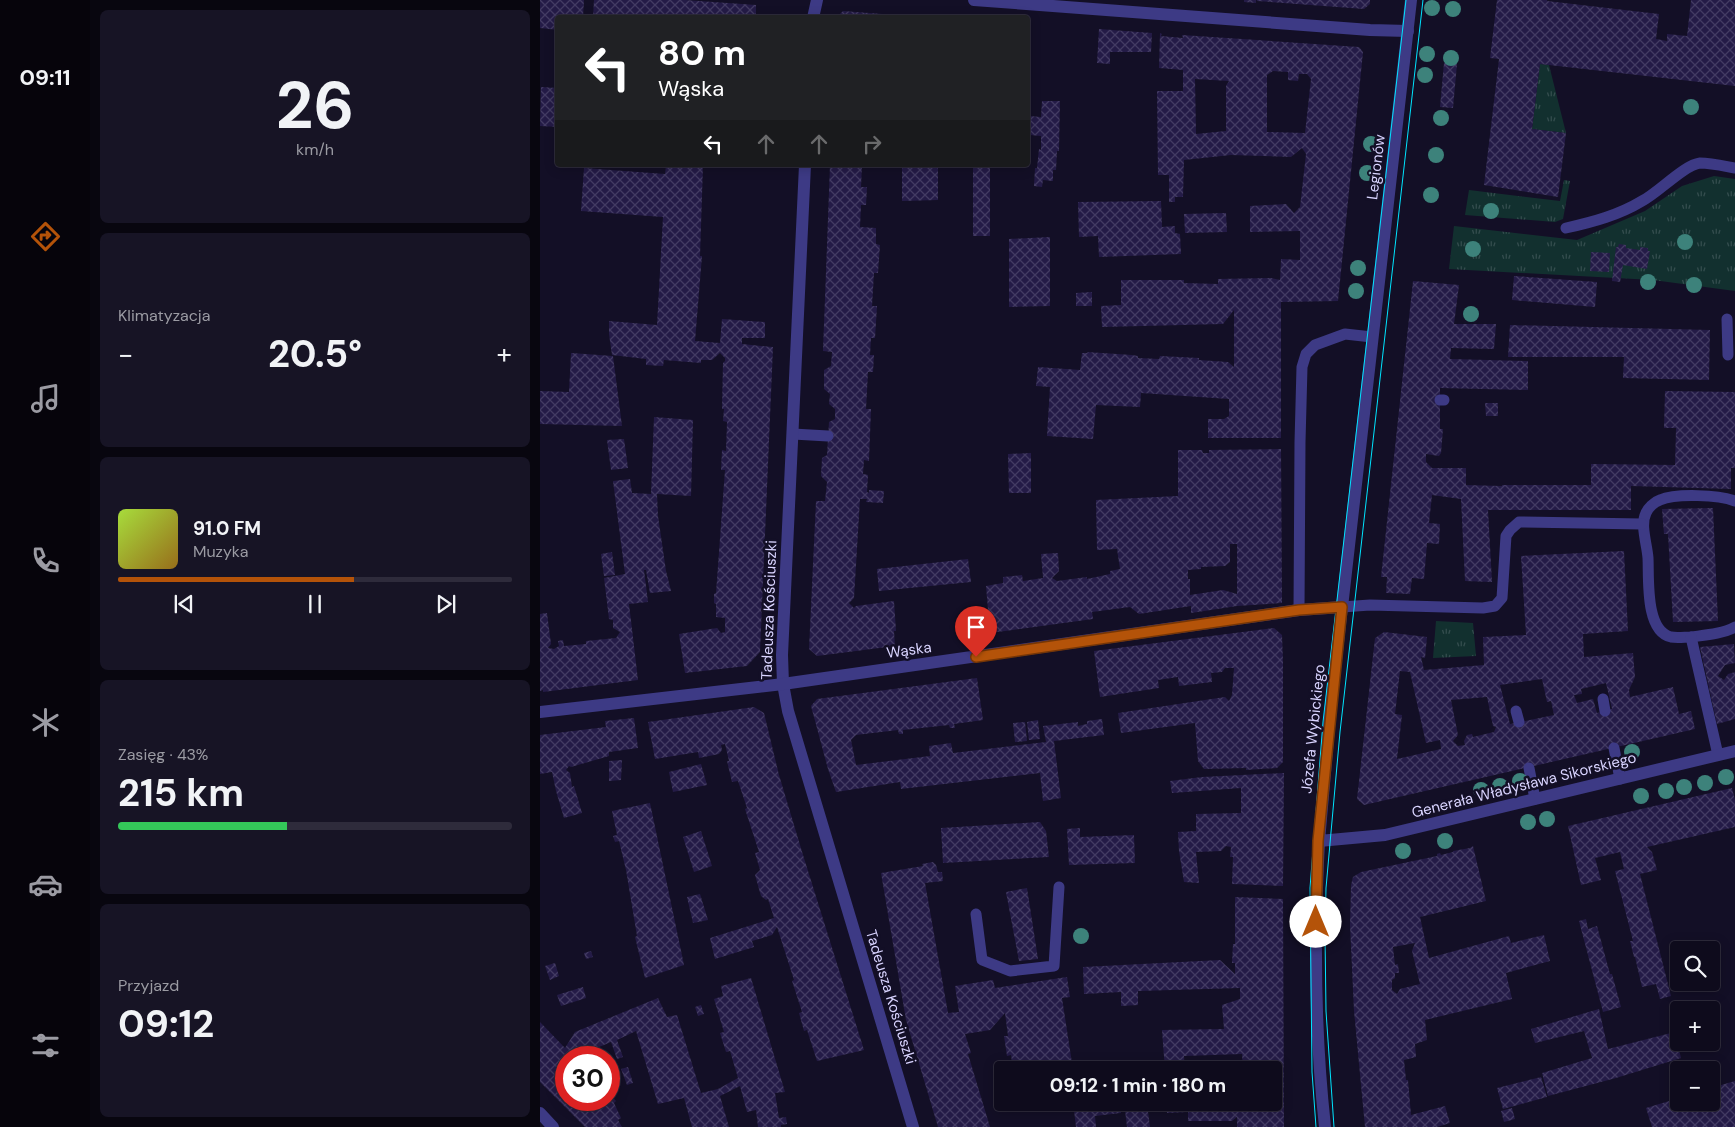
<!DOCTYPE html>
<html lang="pl">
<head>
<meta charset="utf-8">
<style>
  body { margin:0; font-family:"DM Sans",sans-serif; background:#171425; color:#f1f3f6; height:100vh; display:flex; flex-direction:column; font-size:19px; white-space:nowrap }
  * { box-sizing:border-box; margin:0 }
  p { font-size:16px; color:#9b9ba3 }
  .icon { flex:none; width:28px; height:28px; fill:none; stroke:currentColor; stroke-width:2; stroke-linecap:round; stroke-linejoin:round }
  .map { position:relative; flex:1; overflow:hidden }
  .sheet { display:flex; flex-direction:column; gap:10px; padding:10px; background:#08060f; width:450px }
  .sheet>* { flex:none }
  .banner { position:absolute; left:15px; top:15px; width:475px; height:152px; border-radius:5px; box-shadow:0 2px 12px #0003,0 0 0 1px #2e2b3b; background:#202124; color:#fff; overflow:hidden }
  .fabs { position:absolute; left:1130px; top:941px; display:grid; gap:10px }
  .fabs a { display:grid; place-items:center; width:50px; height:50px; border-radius:5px; background:#0e0b1c; box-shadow:0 2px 12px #0003,0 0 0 1px #2e2b3b; font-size:25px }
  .speed { position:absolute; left:15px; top:1046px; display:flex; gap:10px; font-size:25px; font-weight:700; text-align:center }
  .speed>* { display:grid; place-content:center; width:65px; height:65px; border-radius:50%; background:#0e0b1c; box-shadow:0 2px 12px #0003,0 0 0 1px #2e2b3b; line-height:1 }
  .speed .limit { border:8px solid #d22; background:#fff; color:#111 }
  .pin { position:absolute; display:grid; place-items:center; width:42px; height:42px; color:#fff; margin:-51px -21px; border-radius:50% 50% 50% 0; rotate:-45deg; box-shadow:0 0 5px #0007 }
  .pin .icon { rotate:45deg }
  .me { position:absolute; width:55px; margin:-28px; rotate:0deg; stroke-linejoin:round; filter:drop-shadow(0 0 4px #0008) }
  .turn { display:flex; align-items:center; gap:18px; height:105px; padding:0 20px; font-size:22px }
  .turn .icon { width:65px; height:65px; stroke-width:2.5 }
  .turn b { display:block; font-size:35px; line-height:42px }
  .lanes { display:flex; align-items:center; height:48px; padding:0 20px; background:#0003; justify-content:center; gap:25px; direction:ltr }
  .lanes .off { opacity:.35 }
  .big { font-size:38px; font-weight:700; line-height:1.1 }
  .sheet .widget { flex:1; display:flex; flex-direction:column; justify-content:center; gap:8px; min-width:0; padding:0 18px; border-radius:8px; background:#171425 }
  .sheet .dial { align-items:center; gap:0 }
  .dial b { font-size:65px; line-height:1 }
  .song { display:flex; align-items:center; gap:15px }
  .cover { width:60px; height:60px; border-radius:8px; background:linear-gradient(135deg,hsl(80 70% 55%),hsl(40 70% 35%)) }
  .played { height:5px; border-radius:2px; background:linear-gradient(90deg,#b45309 60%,#2e2b3b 60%) }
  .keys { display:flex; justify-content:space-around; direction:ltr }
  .heat { display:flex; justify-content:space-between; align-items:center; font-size:28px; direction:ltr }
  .charge { height:8px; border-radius:4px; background:linear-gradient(90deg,#34c759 43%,#2e2b3b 0) }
  .trip { position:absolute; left:454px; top:1061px; width:288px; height:50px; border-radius:5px; background:#0e0b1c; box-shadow:0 2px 12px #0003,0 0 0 1px #2e2b3b; font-weight:700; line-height:50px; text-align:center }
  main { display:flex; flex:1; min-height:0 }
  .menu { display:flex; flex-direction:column; width:90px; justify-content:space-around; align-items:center; background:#06040b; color:#9b9ba3 }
  .menu .icon { width:35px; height:35px }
  .menu .on { color:#b45309 }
  .menu b { font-size:22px; color:#f1f3f6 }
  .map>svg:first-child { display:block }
  .grass { fill:url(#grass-tufts) }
  .building { fill:url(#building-cross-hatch); fill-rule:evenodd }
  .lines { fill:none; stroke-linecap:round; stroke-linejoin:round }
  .service { stroke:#3d3a85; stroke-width:11 }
  .minor { stroke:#3d3a85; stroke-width:12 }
  .tertiary { stroke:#3d3a85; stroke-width:12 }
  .tram { stroke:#00e5ff; stroke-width:1 }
  .tree { fill:#3d827b }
  .route-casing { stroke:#753606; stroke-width:12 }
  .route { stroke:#b45309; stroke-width:9 }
  .labels { text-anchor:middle; stroke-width:5; stroke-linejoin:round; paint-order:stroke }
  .street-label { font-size:15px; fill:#d9d4ff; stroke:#130f26 }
</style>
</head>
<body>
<main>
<nav class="menu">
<b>09:11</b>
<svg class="icon on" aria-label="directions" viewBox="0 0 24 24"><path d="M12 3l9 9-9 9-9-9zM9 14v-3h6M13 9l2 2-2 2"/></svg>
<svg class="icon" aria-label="music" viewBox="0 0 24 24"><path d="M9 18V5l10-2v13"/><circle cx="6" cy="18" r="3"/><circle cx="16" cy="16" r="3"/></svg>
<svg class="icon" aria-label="phone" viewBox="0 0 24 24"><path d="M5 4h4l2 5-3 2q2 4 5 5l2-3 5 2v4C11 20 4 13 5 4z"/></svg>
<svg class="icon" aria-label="climate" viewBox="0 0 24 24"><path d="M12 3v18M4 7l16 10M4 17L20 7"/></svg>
<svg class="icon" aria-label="car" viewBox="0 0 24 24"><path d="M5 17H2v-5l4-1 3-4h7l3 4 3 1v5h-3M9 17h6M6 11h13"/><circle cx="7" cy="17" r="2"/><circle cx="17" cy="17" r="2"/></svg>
<svg class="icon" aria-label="filters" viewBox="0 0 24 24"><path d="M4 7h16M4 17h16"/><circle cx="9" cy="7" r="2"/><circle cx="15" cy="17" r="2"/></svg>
</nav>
<section class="sheet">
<div class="widget dial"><b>26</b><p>km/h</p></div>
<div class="widget"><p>Klimatyzacja</p>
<div class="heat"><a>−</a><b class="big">20.5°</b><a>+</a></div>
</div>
<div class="widget">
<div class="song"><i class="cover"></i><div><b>91.0 FM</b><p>Muzyka</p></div></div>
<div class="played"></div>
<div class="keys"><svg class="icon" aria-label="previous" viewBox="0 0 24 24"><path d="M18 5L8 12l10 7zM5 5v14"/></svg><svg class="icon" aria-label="pause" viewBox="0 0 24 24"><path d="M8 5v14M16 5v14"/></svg><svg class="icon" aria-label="next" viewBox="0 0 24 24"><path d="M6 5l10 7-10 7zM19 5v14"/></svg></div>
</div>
<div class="widget"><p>Zasięg · 43%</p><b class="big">215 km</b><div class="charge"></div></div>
<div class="widget"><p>Przyjazd</p><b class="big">09:12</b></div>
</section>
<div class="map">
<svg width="1195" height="1127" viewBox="0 0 1195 1127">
  <defs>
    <pattern id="grass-tufts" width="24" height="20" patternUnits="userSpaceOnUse" patternTransform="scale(1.25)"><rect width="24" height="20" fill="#12302f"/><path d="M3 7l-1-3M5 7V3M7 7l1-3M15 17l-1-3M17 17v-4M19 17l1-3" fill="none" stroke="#344d4e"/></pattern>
    <pattern id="building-cross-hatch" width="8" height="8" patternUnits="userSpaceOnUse" patternTransform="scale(1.25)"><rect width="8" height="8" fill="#241b47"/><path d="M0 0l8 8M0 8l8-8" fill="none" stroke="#433b63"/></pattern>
  </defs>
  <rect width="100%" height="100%" fill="#130f26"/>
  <g class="grass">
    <polygon points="1000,64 1009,65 1026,133 992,129"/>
    <polygon points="1174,176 1195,179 1195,291 1113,280 909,269 914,226 1037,240 1105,211 1142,186"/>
    <polygon points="1024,180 1030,181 1023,219 1015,222 925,215 929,190 1020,201"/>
    <polygon points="896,621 933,623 936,656 893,658"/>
  </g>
  <g class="building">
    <polygon points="0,0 44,0 43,18 18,18 18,30 0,28"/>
    <polygon points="54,0 145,0 216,5 216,18 53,18"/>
    <polygon points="704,0 716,0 716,3 704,2"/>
    <polygon points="717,0 830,0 830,4 824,9 717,1"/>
    <polygon points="957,0 1007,0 1007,1 1119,14 1116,39 1127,41 1127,34 1147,36 1151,0 1195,0 1195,86 1000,64 992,129 1026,133 1018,197 944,185 959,59 950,58"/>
    <polygon points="303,11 369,16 369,18 296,18"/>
    <polygon points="559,29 612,33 611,52 570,52 570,64 557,63"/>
    <path d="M620,33l2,1 -1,2 22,2 -1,-3 177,12 4,5 -25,249 -57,1v136h-73v-19h16l5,-3v-17l-88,-6 -1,14 -44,-2 -3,34 -46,-3 3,-49 -14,-1 2,-19 42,3 2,-17h6l-1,-1 45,3 6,1v2l21,1 1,-3 39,2v2l29,2 6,5v-57l-11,14 -121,3 -1,-21 20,-1v-25h63v3l34,1v-5l53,-1 9,2 1,-21 19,1v-29l-50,1v-26l36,-2 8,9 6,-6 6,-53 -4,-6 -11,9 -60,-2 -47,5 -1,37h-8v5h-6v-27h-11l-1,-84h26v-21l-24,-2zM733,71l15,1v8l10,1 1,-7h8l4,5 -6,54 -38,-1v-57zM655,79l34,2 -3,5v45l-30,3z"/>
    <polygon points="904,63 917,64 913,108 900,107"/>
    <polygon points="1,87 18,88 18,127 0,126"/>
    <polygon points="502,101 520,101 519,151 517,151 516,170 513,170 513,181 503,180 502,187 494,186 495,168 497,168 499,149 501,150 501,136 490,135 490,116 501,117"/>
    <polygon points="126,165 163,165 160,256 162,256 155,341 180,343 182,319 225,322 225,338 202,338 202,344 233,347 220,652 207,666 145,673 139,634 177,628 181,633 185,632 185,618 176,617 176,604 174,603 174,594 176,593 185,470 181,470 182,450 186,451 187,422 183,421 184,409 182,409 183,363 185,361 185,358 180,353 172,360 161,360 161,363 124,360 123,366 106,365 106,359 72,355 69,334 69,321 117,325 123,217 41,211 44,168 125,174"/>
    <polygon points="189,165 207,165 207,168 189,167"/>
    <polygon points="290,165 322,165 321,187 327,187 326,205 321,205 320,227 336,228 336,244 340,245 338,273 334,273 332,306 337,306 335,338 331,338 330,355 334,355 333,372 328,372 326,409 331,409 329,461 324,460 323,474 328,475 327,492 329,493 329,490 344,491 343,503 326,502 327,499 320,499 314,598 309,603 314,608 316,606 354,601 356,631 354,631 355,646 277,656 269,649 276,501 285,501 287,482 281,476 282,458 287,455 289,422 295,419 295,409 289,404 290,394 284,389 284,370 291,366 292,352 283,351"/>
    <polygon points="358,165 398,165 398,200 362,201 362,167 358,167"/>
    <rect x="433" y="165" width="17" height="71"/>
    <polygon points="621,201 622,227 635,226 635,233 640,234 641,254 559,257 558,236 539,237 538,202"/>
    <polygon points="686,213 687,232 645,233 644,214"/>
    <polygon points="510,237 510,306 469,307 469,239"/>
    <polygon points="1079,244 1086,245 1086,248 1100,250 1100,247 1108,248 1108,251 1110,251 1107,269 1083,265 1080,282 1072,281 1076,247 1078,247"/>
    <polygon points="1051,252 1070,253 1069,272 1050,271"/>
    <polygon points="974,276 1057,282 1055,307 972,300"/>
    <polygon points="873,281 919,285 914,324 956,324 954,349 911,348 910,359 988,361 988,390 900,388 900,429 903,429 901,453 899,456 886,454 886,462 892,468 926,468 926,485 962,486 962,485 1051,485 1051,464 1135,465 1136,428 1124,428 1125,391 1195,392 1195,468 1191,468 1191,489 1091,486 1091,510 948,510 952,582 925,581 921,499 892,495 889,523 900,524 899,544 887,543 884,579 872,578 870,594 846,593 847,577 841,577"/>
    <polygon points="552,292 552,306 536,306 536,293"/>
    <polygon points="970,325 1170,330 1169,380 1083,378 1084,357 968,357"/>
    <polygon points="31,353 73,356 82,426 0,424 0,391 29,392"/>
    <polygon points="945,403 958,403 958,416 946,416"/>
    <polygon points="114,417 153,420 151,496 117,494 118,516 126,571 131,591 110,593 106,570 104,570 108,602 89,604 98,680 3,692 3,690 0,691 0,614 7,613 11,644 8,648 14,649 19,646 18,641 23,640 24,646 46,644 46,641 76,638 80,632 73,628 73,620 69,619 64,578 85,574 73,481 90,479 92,493 111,494"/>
    <polygon points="84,439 88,468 71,470 67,440"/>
    <path d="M741,449l1,154 -45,3 -46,7v-7l-52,8 -9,-7 -38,5 1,7 -103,14 -4,-47 17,-3v-6l19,-2 1,6 20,-3 -2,-24 17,-1 1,18 -7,7 5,3 30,-4v2l23,-5v-3l10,-2 -3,-20 -20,1 -1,-50 82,-4v-46h24l1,3h6v-3zM690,544h7v50l-14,-4 -33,5v-16h-2v-9l13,-1v-2l24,-1 5,-4z"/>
    <polygon points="491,453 491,493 469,493 468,454"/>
    <polygon points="1173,508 1178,621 1133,622 1128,534 1124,534 1122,509"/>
    <path d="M1084,551l4,80 -45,3 1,23 49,-4 2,24 -6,13 1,7 43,-10 6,27 12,-3 4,18 -331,76 -7,-6 18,-161 9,-6 43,5 -2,21 -4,-1 3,13 60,-5 -1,-28 43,-2 -5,-79zM860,671l10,1 16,71 14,-3 1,9 -44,10 5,-44 -7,-1zM1002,679l5,23 4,-1 3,14 -44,9 -10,-39zM1066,683l6,26 -15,4 -4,-14 -16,4 -3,-8 8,-1 -1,-5zM947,697l6,29 3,1 -2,5 -21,5 -1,-3 -5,1 -3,6 1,4 -7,1 -5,-5 5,-6 -7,-35z"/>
    <polygon points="72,552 75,575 64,576 61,554"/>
    <polygon points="428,559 431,582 339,591 337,569"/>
    <polygon points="734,628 742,635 743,661 743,762 737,768 706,770 706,768 664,769 658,761 655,723 581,733 578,713 685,697 689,701 692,695 694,668 685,668 682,672 671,673 672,682 639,686 638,677 618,680 619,688 560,697 554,651"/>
    <polygon points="1194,644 1195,663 1185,665 1178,676 1184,680 1188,674 1195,672 1195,719 1177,724 1160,647"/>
    <polygon points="437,678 443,720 414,724 415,728 410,728 409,725 363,730 363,734 359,734 358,730 316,735 311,740 316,765 390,756 389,746 411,743 413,753 506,742 503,726 538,722 538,726 547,724 547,721 562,719 564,735 514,741 521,798 503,801 500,773 361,789 360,782 296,792 288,769 271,706 277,699"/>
    <polygon points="214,707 224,713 239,775 263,855 324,1050 277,1061 267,1030 264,1031 259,1013 262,1012 252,981 254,980 237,927 232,935 212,941 214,947 175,959 170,938 234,918 228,899 226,900 221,896 215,875 220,870 215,853 219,852 205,809 207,808 198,781 192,782 187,761 189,761 185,744 181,745 182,750 179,754 159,758 158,752 115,759 108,722"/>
    <polygon points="94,718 98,748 69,752 69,756 31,767 29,766 26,770 30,773 32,787 34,786 42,813 24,818 16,791 12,772 0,774 0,735 66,727 65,721"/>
    <polygon points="498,720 500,739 489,740 487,722"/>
    <polygon points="485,722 487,741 475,742 473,723"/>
    <polygon points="82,760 81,780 69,781 69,761"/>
    <polygon points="161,764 167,785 133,792 129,772"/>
    <polygon points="744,773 743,886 692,884 693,857 690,857 691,847 686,846 681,851 656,852 659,883 644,882 639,851 638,832 656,831 656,814 701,813 701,788 632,793 630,781 662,777"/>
    <polygon points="1192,788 1195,800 1195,827 1107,847 1112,852 1117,870 1100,874 1131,996 1120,999 1116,984 1102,987 1095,957 1094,957 1090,941 1093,941 1075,871 1084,869 1080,852 1055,858 1061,880 1041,885 1028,826"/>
    <polygon points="110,803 144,965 105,978 95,937 97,936 86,870 79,841 75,842 73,836 77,835 72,811"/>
    <polygon points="500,822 506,831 509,857 403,863 401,828"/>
    <polygon points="540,828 540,837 594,835 595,863 529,865 527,829"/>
    <polygon points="161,831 172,866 154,872 143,837"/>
    <path d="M933,846l13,55 -66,16 9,41 80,-22 2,7 33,-8 6,26 -44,12 6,26 -87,21 2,20 -12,4 1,13 -12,3 2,20h2l3,35 34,-9 5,17 -13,4h-72l-11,-116 -4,-86 1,-40 2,-8 8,-5 76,-16v-2l3,-1 1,2 12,-3v-1l17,-3zM875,943l-3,8 8,33 -20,5 -3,5 -5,-4v-10l3,-2v-5h4l-1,-9 -3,1 -2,-18z"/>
    <polygon points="393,862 396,865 398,872 402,872 403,881 385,883 408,1013 419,1012 415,986 453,980 455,988 527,977 530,997 522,998 532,1063 536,1063 537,1070 473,1070 471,1055 467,1056 464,1036 468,1036 465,1013 450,1030 425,1034 431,1053 428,1054 450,1127 398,1127 366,1020 341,873 383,866 382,864"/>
    <polygon points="487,888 498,959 479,961 466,892"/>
    <polygon points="160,894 168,920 153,923 147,897"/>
    <polygon points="695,897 743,899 744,1127 697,1127 697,1117 692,1121 648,1121 648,1112 627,1113 627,1108 608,1111 610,1127 587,1127 584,1102 678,1102 679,1105 703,1105 703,1102 732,1102 732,1070 703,1070 702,1054 644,1056 645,1070 625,1070 622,1030 684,1029 682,1005 700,999 700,988 598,991 598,1005 581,1006 581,992 544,994 543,967 680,960 695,974 695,963 692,963 693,944 695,944"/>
    <polygon points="1046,919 1048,929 1057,926 1070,974 1072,974 1081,1007 1063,1012 1039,921"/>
    <polygon points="51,951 53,957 46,959 44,953"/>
    <polygon points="15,963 19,976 10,980 5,966"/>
    <polygon points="211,978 245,1092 235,1093 239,1118 246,1117 247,1124 241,1125 241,1127 218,1127 216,1110 207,1112 200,1086 180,1096 189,1127 152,1127 144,1098 118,1104 96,1031 77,1040 83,1057 77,1059 71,1042 33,1058 26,1058 26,1100 69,1100 69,1093 76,1101 74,1103 81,1118 78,1120 82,1127 45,1127 0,1082 0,1022 25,1048 35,1032 118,998 127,1017 137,1015 161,1093 178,1089 198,1078 190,1051 186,1052 180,1033 184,1032 174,999 183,996 181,986"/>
    <polygon points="43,987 46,998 21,1006 17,995"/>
    <polygon points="161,1005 164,1014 158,1016 155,1007"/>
    <polygon points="1059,1009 1068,1049 1135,1032 1141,1058 1076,1078 1008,1096 1002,1073 1052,1058 1044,1031 995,1043 991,1029"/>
    <polygon points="88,1067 93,1083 87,1085 81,1069"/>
    <polygon points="1001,1077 1007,1097 963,1109 957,1088"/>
    <polygon points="1195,1081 1195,1127 1112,1127 1106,1108 1139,1098 1139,1102 1171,1102 1171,1088"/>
    <polygon points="533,1102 580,1102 581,1113 555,1116 556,1127 536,1127"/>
    <polygon points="972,1108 975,1119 964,1122 961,1111"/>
  </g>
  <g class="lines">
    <g class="service">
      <path d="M1026,228c27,-6 53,-13 76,-27 16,-8 42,-36 58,-38 11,0 24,3 35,5"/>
      <polyline points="1187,319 1188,355"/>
      <polyline points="900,400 904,400"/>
      <polyline points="253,434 288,436"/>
      <path d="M1195,501c-16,-6 -59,-8 -75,-1 -6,2 -12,8 -14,13 -6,12 1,31 2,45 1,21 -3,73 23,79 6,1 14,0 20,0 15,-2 31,-3 44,-10"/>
      <polyline points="802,607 830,605 943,608 955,606 962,598 966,536 970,530 979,522 1102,524"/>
      <polyline points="759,610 760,442 762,367 766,354 775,345 805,334 832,337"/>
      <polyline points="1151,637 1178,755"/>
      <polyline points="1063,699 1065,711"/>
      <polyline points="976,711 979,722"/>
      <polyline points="1074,748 1080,779"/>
      <polyline points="989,768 995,799"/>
      <polyline points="436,914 442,960 470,971 514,966 519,887"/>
    </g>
    <g class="minor">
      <polyline points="434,0 830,30 868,31"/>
      <polyline points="273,18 277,0"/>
      <polyline points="265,165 242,655 243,684 248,711 373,1127"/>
      <polyline points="0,712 243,684 759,610 802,607"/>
      <path d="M779,841c-5,93 -4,194 6,286"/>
      <polyline points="0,1113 13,1127"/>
    </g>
    <polyline class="tertiary" points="871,0 791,704 779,841 845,835 1195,751"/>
    <g class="tram">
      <polyline points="776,1127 772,1072 770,888 783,722 866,0"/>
      <polyline points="794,1127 786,1011 785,935 786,888 800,732 883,0"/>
    </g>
  </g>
  <g class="tree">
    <circle cx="892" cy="8" r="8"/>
    <circle cx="913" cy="9" r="8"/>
    <circle cx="887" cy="54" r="8"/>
    <circle cx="911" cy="58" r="8"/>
    <circle cx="885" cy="75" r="8"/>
    <circle cx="1151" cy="107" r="8"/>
    <circle cx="901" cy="118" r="8"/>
    <circle cx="831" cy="144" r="8"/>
    <circle cx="896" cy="155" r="8"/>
    <circle cx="827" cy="173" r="8"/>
    <circle cx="891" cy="195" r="8"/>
    <circle cx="951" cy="211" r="8"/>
    <circle cx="1145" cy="242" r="8"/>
    <circle cx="933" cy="249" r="8"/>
    <circle cx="818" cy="268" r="8"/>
    <circle cx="1108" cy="282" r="8"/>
    <circle cx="1154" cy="285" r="8"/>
    <circle cx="816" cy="291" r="8"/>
    <circle cx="931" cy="314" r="8"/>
    <circle cx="1092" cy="752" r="8"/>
    <circle cx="1186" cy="777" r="8"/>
    <circle cx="980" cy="781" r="8"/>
    <circle cx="1165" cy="783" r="8"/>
    <circle cx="960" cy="786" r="8"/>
    <circle cx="1144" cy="787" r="8"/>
    <circle cx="941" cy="790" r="8"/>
    <circle cx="1126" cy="791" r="8"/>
    <circle cx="1101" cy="796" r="8"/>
    <circle cx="1007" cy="819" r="8"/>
    <circle cx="988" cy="822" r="8"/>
    <circle cx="905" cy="841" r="8"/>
    <circle cx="863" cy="851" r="8"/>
    <circle cx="541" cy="936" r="8"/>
  </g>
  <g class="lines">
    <g class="route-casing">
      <polyline id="route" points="436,657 759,610 802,607 778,841 776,922"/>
    </g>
    <use href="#route" class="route"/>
  </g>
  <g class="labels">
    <g class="street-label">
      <text transform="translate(836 167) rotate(-83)" y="5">Legionów</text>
      <text transform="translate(229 610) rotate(-88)" y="5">Tadeusza Kościuszki</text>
      <text transform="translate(369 650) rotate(-8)" y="5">Wąska</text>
      <text transform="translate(773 729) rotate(-84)" y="5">Józefa Wybickiego</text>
      <text transform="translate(984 785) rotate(-14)" y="5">Generała Władysława Sikorskiego</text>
      <text transform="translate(351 997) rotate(73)" y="5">Tadeusza Kościuszki</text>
    </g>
  </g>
</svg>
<div class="fabs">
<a><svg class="icon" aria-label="search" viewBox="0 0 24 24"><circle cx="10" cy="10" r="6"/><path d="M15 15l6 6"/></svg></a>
<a>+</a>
<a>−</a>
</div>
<div class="speed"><div class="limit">30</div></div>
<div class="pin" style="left:436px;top:657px;background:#d93025"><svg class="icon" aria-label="arrive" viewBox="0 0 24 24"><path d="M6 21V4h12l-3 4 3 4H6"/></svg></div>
<svg class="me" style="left:776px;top:922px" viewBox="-20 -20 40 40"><circle r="19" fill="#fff"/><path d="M0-13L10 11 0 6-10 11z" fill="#b45309"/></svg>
<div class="trip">09:12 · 1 min · 180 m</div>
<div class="banner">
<div class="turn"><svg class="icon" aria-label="left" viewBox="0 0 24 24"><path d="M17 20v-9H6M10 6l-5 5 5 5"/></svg><div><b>80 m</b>Wąska</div></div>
<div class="lanes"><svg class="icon" aria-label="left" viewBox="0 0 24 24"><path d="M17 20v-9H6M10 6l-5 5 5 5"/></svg><svg class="icon off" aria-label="ahead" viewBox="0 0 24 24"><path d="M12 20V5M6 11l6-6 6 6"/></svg><svg class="icon off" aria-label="ahead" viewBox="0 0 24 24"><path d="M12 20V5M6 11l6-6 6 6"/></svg><svg class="icon off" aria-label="right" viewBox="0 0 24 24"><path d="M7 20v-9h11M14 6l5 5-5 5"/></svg></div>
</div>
</div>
</main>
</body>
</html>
